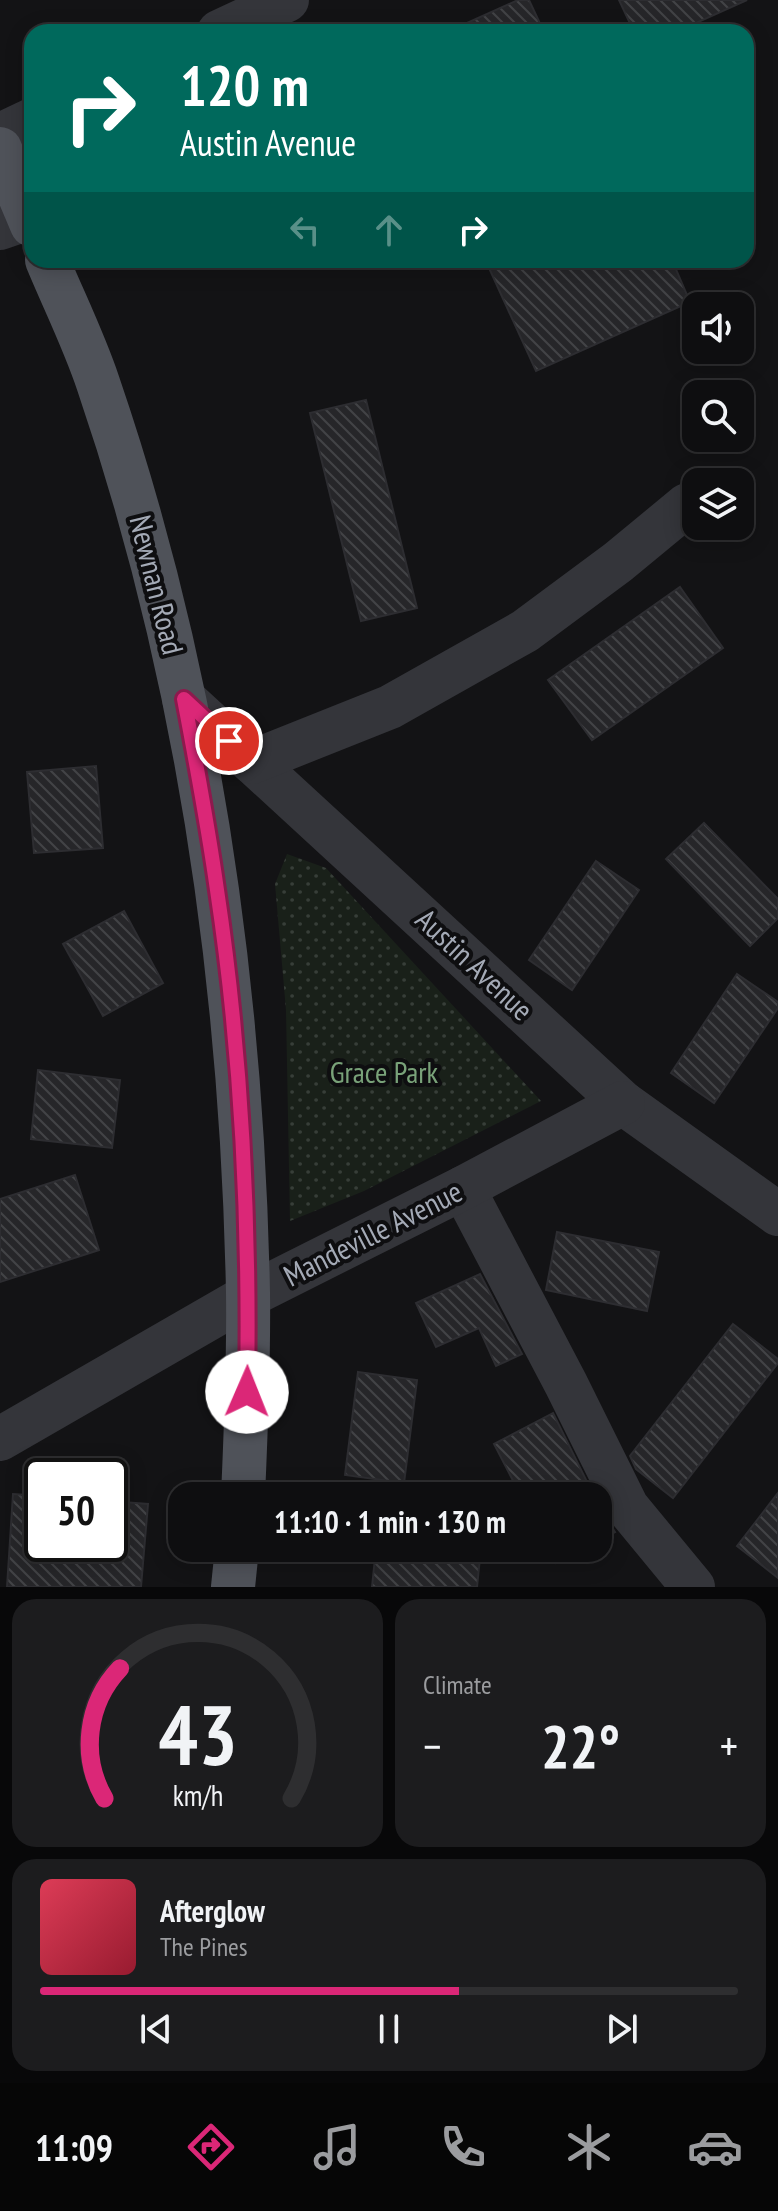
<!DOCTYPE html>
<html lang="en">
<head>
<meta charset="utf-8">
<style>
  body { margin:0; font-family:"PT Sans Narrow",sans-serif; background:#1c1c1e; color:#f1f3f6; height:100vh; display:flex; flex-direction:column; font-size:30px; white-space:nowrap }
  * { box-sizing:border-box; margin:0 }
  p { font-size:26px; color:#9b9c9f }
  .icon { flex:none; width:44px; height:44px; fill:none; stroke:currentColor; stroke-width:2; stroke-linecap:round; stroke-linejoin:round }
  .map { position:relative; height:1587px; overflow:hidden }
  .panel { display:flex; flex-direction:column; gap:12px; padding:12px; background:#080809; flex:1 }
  .panel>* { flex:none }
  .hud { position:absolute; left:24px; top:24px; width:730px; height:244px; border-radius:24px; box-shadow:0 4px 20px #0003,0 0 0 2px #2e2e30; background:#00695c; color:#fff; overflow:hidden }
  .fabs { position:absolute; left:682px; top:292px; display:grid; gap:16px }
  .fabs a { display:grid; place-items:center; width:72px; height:72px; border-radius:16px; background:#0e0e10; box-shadow:0 4px 20px #0003,0 0 0 2px #2e2e30; font-size:40px }
  .speed { position:absolute; left:24px; top:1458px; display:flex; gap:16px; font-size:40px; font-weight:700; text-align:center }
  .speed>* { display:grid; place-content:center; width:104px; height:104px; border-radius:50%; background:#0e0e10; box-shadow:0 4px 20px #0003,0 0 0 2px #2e2e30; line-height:1 }
  .speed .limit { border:4px solid #111; border-radius:12px; background:#fff; color:#111 }
  .pin { position:absolute; display:grid; place-items:center; width:68px; height:68px; color:#fff; margin:-34px; border:4px solid #fff; border-radius:50%; box-shadow:0 2px 8px #0007 }
  .me { position:absolute; width:88px; margin:-44px; rotate:1deg; stroke-linejoin:round; filter:drop-shadow(0 0 6px #0008) }
  .turn { display:flex; align-items:center; gap:28px; height:168px; padding:0 24px; font-size:36px }
  .turn .icon { width:104px; height:104px; stroke-width:2.5 }
  .turn b { display:block; font-size:56px; line-height:68px }
  .lanes { display:flex; align-items:center; height:76px; padding:0 24px; background:#0003; justify-content:center; gap:40px; direction:ltr }
  .lanes .off { opacity:.35 }
  .big { font-size:60px; font-weight:800; line-height:1.1 }
  .panel .widget { flex:1; display:flex; flex-direction:column; justify-content:center; gap:12px; min-width:0; padding:0 28px; border-radius:24px; background:#1c1c1e }
  .panel .dial { align-items:center; gap:0 }
  .dial svg { height:208px; overflow:visible; fill:none; stroke:#2e2e30; stroke-width:7; stroke-linecap:round; text-anchor:middle }
  .dial text { fill:#f1f3f6; stroke:none }
  .song { display:flex; align-items:center; gap:24px }
  .cover { width:96px; height:96px; border-radius:12px; background:linear-gradient(135deg,hsl(350 70% 55%),hsl(350 70% 35%)) }
  .played { height:8px; border-radius:4px; background:linear-gradient(90deg,#db2777 60%,#2e2e30 60%) }
  .keys { display:flex; justify-content:space-around; direction:ltr }
  .heat { display:flex; justify-content:space-between; align-items:center; font-size:44px; direction:ltr }
  .panel .tiles { flex:1; display:grid; gap:12px; grid-template-columns:1fr 1fr }
  .widget:last-child { grid-column:span 2 }
  .trip { position:absolute; left:168px; top:1482px; width:444px; height:80px; border-radius:24px; background:#0e0e10; box-shadow:0 4px 20px #0003,0 0 0 2px #2e2e30; font-weight:800; line-height:80px; text-align:center }
  .dock { display:flex; height:128px; justify-content:space-around; align-items:center; background:#060606; color:#9b9c9f }
  .dock .icon { width:56px; height:56px }
  .dock .active { color:#db2777 }
  .dock b { font-size:36px; color:#f1f3f6 }
  .map>svg:first-child { display:block }
  .park { fill:url(#park-dots) }
  .building { fill:url(#building-back-hatch); stroke:#2d2d31; stroke-width:2 }
  .lines { fill:none; stroke-linecap:round; stroke-linejoin:round }
  .minor { stroke:#34353a; stroke-width:44 }
  .major { stroke:#4f5259; stroke-width:44 }
  .route-casing { stroke:#8e194d; stroke-width:20 }
  .route { stroke:#db2777; stroke-width:14 }
  .labels { text-anchor:middle; stroke-width:8; stroke-linejoin:round; paint-order:stroke }
  .street-label { font-size:30px; fill:#a4aab6; stroke:#0e0e10 }
  .park-label { font-size:30px; fill:#79a279; stroke:#0e0e10 }
</style>
</head>
<body>
<div class="map">
<svg width="778" height="1587" viewBox="0 0 778 1587">
  <defs>
    <pattern id="park-dots" width="8" height="8" patternUnits="userSpaceOnUse" patternTransform="scale(2)"><rect width="8" height="8" fill="#192019"/><path d="M2 2h.1M6 6h.1" fill="none" stroke="#373e38" stroke-width="1.8" stroke-linecap="round"/></pattern>
    <pattern id="building-back-hatch" width="6" height="6" patternUnits="userSpaceOnUse" patternTransform="scale(2)"><rect width="6" height="6" fill="#262629"/><path d="M-1 5l2 2M0 0l6 6M5-1l2 2" fill="none" stroke="#424346"/></pattern>
  </defs>
  <rect width="100%" height="100%" fill="#131315"/>
  <polygon class="park" points="287,854 326,868 541,1101 364,1191 290,1221 286,1010 275,884"/>
  <g class="building">
    <polygon points="518,0 529,0 544,32 447,32"/>
    <polygon points="619,0 747,0 676,32 634,32"/>
    <polygon points="508,260 672,260 690,302 536,371 489,268"/>
    <polygon points="366,400 417,608 361,621 310,413"/>
    <polygon points="680,587 723,648 592,740 548,680"/>
    <polygon points="96,766 103,848 34,853 27,772"/>
    <polygon points="704,823 778,899 778,918 750,946 666,859"/>
    <polygon points="596,861 639,890 572,990 529,960"/>
    <polygon points="124,911 163,983 103,1016 63,944"/>
    <polygon points="737,974 778,1002 778,1008 714,1103 671,1073"/>
    <polygon points="38,1070 120,1080 112,1148 31,1139"/>
    <polygon points="75,1175 99,1250 0,1282 0,1199"/>
    <polygon points="557,1232 659,1252 647,1311 546,1290"/>
    <polygon points="480,1274 522,1354 496,1366 479,1328 436,1347 416,1303"/>
    <polygon points="733,1324 778,1359 778,1363 673,1498 636,1469 630,1456"/>
    <polygon points="358,1372 417,1380 404,1483 345,1475"/>
    <polygon points="553,1413 594,1496 521,1496 494,1444"/>
    <polygon points="778,1493 778,1578 737,1546"/>
    <polygon points="13,1494 42,1496 42,1544 110,1544 110,1501 148,1504 141,1587 7,1587"/>
    <polygon points="598,1505 615,1532 598,1541"/>
    <polygon points="376,1548 481,1548 477,1587 372,1587"/>
    <polygon points="548,1548 585,1548 556,1563"/>
  </g>
  <g class="lines">
    <g class="minor">
      <polyline points="219,32 287,0"/>
      <polyline points="0,135 32,120"/>
      <polyline points="0,228 29,218"/>
      <polyline points="184,699 623,1103 778,1214"/>
      <polyline points="252,762 390,707 525,631 618,562 687,505"/>
      <polyline points="463,1188 566,1384 627,1507 693,1587"/>
      <polyline points="0,1439 248,1296 463,1188 623,1103"/>
    </g>
    <g class="major">
      <polyline points="0,149 32,225"/>
      <path d="M47,260c17,41 37,81 51,123 100,292 144,602 150,910 1,68 -2,136 -5,203"/>
      <polyline points="233,1587 237,1548"/>
    </g>
  </g>
  <g class="lines">
    <g class="route-casing">
      <path id="route" d="M229,741l-45,-42c12,63 24,127 33,191 25,166 33,335 30,502"/>
    </g>
    <use href="#route" class="route"/>
  </g>
  <g class="labels">
    <g class="street-label">
      <text transform="translate(156 585) rotate(76)" y="10">Newnan Road</text>
      <text transform="translate(474 965) rotate(43)" y="10">Austin Avenue</text>
      <text transform="translate(373 1234) rotate(-27)" y="10">Mandeville Avenue</text>
    </g>
    <g class="park-label">
      <text x="384" y="1083">Grace Park</text>
    </g>
  </g>
</svg>
<div class="fabs">
<a><svg class="icon" aria-label="sound" viewBox="0 0 24 24"><path d="M4 9h4l5-4v14l-5-4H4zM17 9q2 3 0 6"/></svg></a>
<a><svg class="icon" aria-label="search" viewBox="0 0 24 24"><circle cx="10" cy="10" r="6"/><path d="M15 15l6 6"/></svg></a>
<a><svg class="icon" aria-label="layers" viewBox="0 0 24 24"><path d="M12 4l9 5-9 5-9-5zM3 14l9 5 9-5"/></svg></a>
</div>
<div class="speed"><div class="limit">50</div></div>
<div class="pin" style="left:229px;top:741px;background:#d93025"><svg class="icon" aria-label="arrive" viewBox="0 0 24 24"><path d="M6 21V4h12l-3 4 3 4H6"/></svg></div>
<svg class="me" style="left:247px;top:1392px" viewBox="-20 -20 40 40"><circle r="19" fill="#fff"/><path d="M0-13L10 11 0 6-10 11z" fill="#db2777"/></svg>
<div class="trip">11:10 · 1 min · 130 m</div>
<div class="hud">
<div class="turn"><svg class="icon" aria-label="right" viewBox="0 0 24 24"><path d="M7 20v-9h11M14 6l5 5-5 5"/></svg><div><b>120 m</b>Austin Avenue</div></div>
<div class="lanes"><svg class="icon off" aria-label="left" viewBox="0 0 24 24"><path d="M17 20v-9H6M10 6l-5 5 5 5"/></svg><svg class="icon off" aria-label="ahead" viewBox="0 0 24 24"><path d="M12 20V5M6 11l6-6 6 6"/></svg><svg class="icon" aria-label="right" viewBox="0 0 24 24"><path d="M7 20v-9h11M14 6l5 5-5 5"/></svg></div>
</div>
</div>
<section class="panel">
<div class="tiles">
<div class="widget dial"><svg viewBox="0 0 100 80">
<path d="M14 69A42 42 0 1 1 86 69"/>
<path d="M14 69A42 42 0 0 1 20 19" stroke="#db2777"/>
<text x="50" y="56" font-size="32" font-weight="700">43</text>
<text x="50" y="72" font-size="11">km/h</text>
</svg></div>
<div class="widget"><p>Climate</p>
<div class="heat"><a>−</a><b class="big">22°</b><a>+</a></div>
</div>
<div class="widget">
<div class="song"><i class="cover"></i><div><b>Afterglow</b><p>The Pines</p></div></div>
<div class="played"></div>
<div class="keys"><svg class="icon" aria-label="previous" viewBox="0 0 24 24"><path d="M18 5L8 12l10 7zM5 5v14"/></svg><svg class="icon" aria-label="pause" viewBox="0 0 24 24"><path d="M8 5v14M16 5v14"/></svg><svg class="icon" aria-label="next" viewBox="0 0 24 24"><path d="M6 5l10 7-10 7zM19 5v14"/></svg></div>
</div>
</div>
</section>
<nav class="dock">
<b>11:09</b>
<svg class="icon active" aria-label="directions" viewBox="0 0 24 24"><path d="M12 3l9 9-9 9-9-9zM9 14v-3h6M13 9l2 2-2 2"/></svg>
<svg class="icon" aria-label="music" viewBox="0 0 24 24"><path d="M9 18V5l10-2v13"/><circle cx="6" cy="18" r="3"/><circle cx="16" cy="16" r="3"/></svg>
<svg class="icon" aria-label="phone" viewBox="0 0 24 24"><path d="M5 4h4l2 5-3 2q2 4 5 5l2-3 5 2v4C11 20 4 13 5 4z"/></svg>
<svg class="icon" aria-label="climate" viewBox="0 0 24 24"><path d="M12 3v18M4 7l16 10M4 17L20 7"/></svg>
<svg class="icon" aria-label="car" viewBox="0 0 24 24"><path d="M5 17H2v-5l4-1 3-4h7l3 4 3 1v5h-3M9 17h6M6 11h13"/><circle cx="7" cy="17" r="2"/><circle cx="17" cy="17" r="2"/></svg>
</nav>
</body>
</html>
